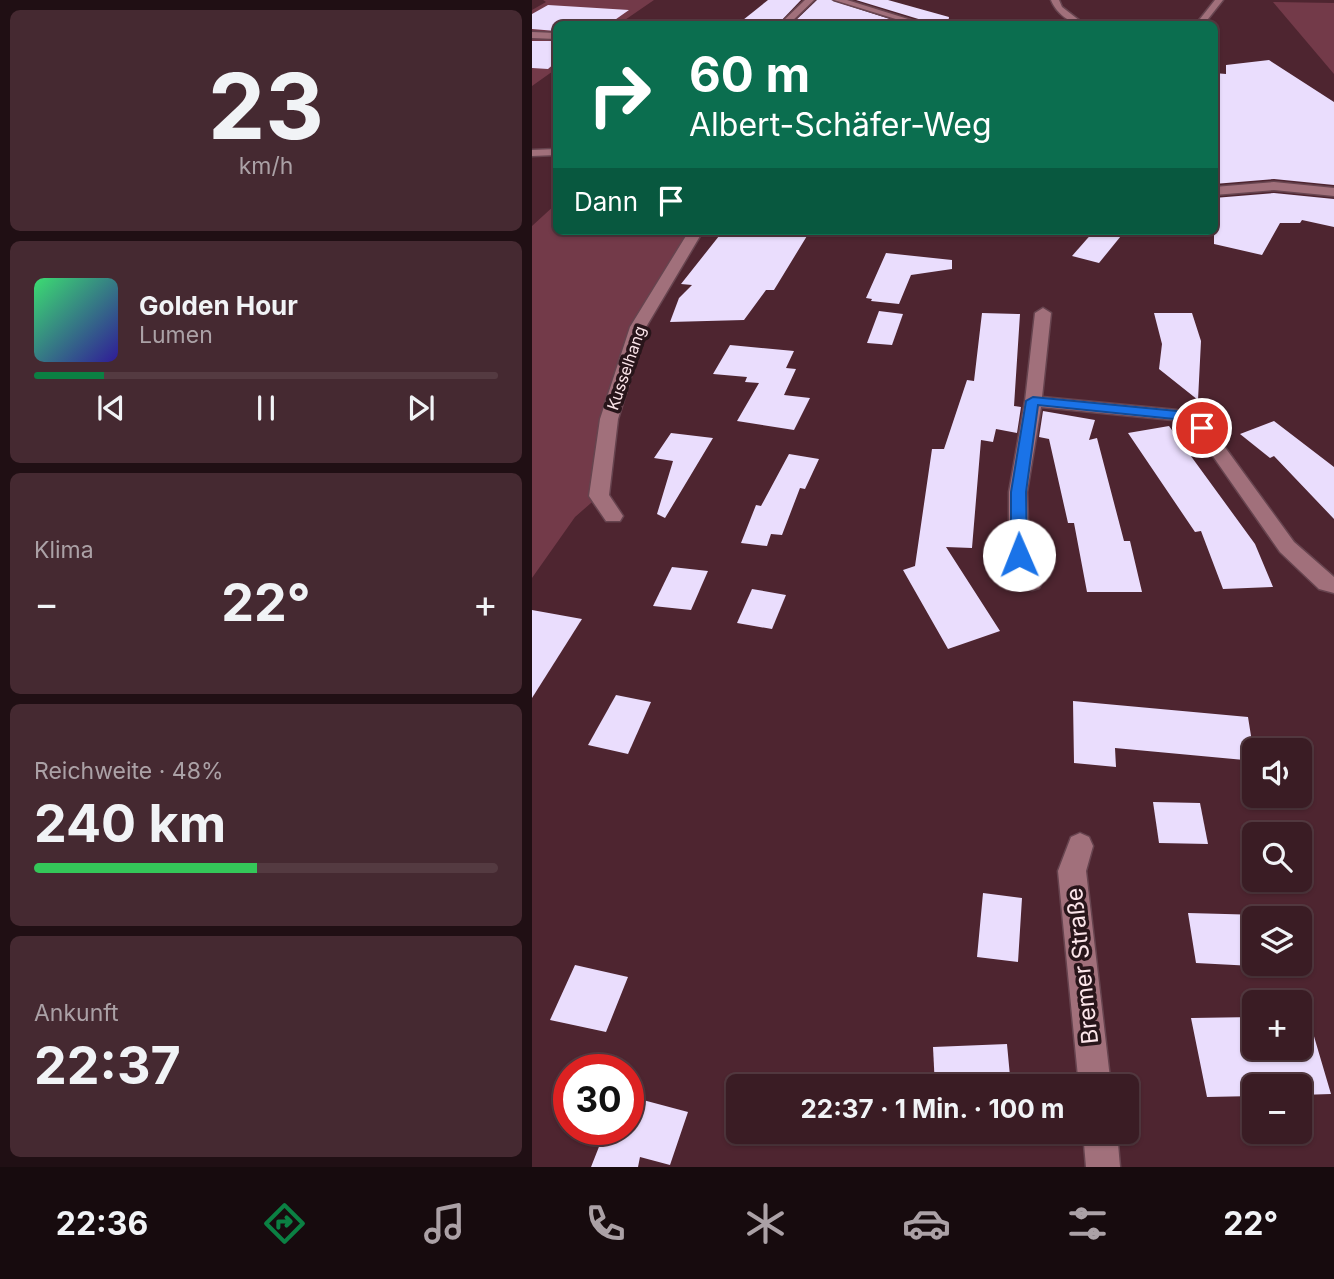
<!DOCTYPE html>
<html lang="de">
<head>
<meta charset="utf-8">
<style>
  body { margin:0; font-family:Inter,sans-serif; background:#452931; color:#f1f3f6; height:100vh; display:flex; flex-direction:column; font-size:26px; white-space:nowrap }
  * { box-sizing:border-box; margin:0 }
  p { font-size:23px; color:#aba1a6 }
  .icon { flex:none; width:38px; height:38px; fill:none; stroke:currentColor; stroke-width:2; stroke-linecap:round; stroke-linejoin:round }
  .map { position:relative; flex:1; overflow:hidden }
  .panel { display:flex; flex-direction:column; gap:10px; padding:10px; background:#200f14; width:532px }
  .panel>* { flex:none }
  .hud { position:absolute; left:21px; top:21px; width:665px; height:214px; border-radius:10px; box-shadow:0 2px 5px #0004,0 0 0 2px #543a41; background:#0b6e4f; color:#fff; overflow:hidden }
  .buttons { position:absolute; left:710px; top:738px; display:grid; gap:14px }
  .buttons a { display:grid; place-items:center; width:70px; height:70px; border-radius:10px; background:#3a1c24; box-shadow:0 2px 5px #0004,0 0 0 2px #543a41; font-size:35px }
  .speed { position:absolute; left:21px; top:1054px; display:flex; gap:14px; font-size:35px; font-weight:700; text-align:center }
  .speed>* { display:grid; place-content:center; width:91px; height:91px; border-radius:50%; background:#3a1c24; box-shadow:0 2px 5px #0004,0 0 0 2px #543a41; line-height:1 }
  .speed .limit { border:10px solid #d22; background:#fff; color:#111 }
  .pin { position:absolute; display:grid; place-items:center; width:60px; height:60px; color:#fff; margin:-30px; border:4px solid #fff; border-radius:50%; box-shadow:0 2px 7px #0007 }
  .me { position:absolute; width:77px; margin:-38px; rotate:359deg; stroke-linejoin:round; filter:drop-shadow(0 0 5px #0008) }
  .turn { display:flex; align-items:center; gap:24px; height:147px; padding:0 21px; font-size:32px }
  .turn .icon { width:91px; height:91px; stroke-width:2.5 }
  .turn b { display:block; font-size:49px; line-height:60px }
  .then { display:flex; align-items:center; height:66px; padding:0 21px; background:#0003; gap:14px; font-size:26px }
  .big { font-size:52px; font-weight:700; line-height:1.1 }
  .panel .card { flex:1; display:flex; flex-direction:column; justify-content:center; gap:10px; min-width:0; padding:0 24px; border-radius:10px; background:#452931 }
  .panel .dial { align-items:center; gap:0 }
  .dial b { font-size:91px; line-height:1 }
  .song { display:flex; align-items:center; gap:21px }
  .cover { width:84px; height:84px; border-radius:10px; background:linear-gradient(135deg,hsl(140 70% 55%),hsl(250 70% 35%)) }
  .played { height:7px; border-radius:4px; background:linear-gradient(90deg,#0b8043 15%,#543a41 15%) }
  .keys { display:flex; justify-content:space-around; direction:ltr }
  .heat { display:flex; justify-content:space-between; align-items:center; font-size:38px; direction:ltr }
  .charge { height:10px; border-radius:5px; background:linear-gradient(90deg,#34c759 48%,#543a41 0) }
  .trip { position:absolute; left:194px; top:1074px; width:413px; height:70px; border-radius:10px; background:#3a1c24; box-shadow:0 2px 5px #0004,0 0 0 2px #543a41; font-weight:700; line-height:70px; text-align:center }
  .dock { display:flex; height:112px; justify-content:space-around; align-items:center; background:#170b0e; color:#aba1a6 }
  .dock .icon { width:49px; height:49px }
  .dock .active { color:#0b8043 }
  .dock b { font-size:32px; color:#f1f3f6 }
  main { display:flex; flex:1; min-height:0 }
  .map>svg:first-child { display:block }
  .green { fill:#733a49 }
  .building { fill:#eaddfd }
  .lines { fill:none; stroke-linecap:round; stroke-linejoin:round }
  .minor-casing { stroke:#67444f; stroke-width:3 }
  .minor { fill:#a1707b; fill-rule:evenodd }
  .route { fill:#1a73e8; stroke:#114b97; stroke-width:2 }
  .labels { text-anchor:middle; stroke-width:7; stroke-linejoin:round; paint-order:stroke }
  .far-street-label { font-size:16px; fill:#fce5ea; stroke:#28151a }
  .near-street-label { font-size:23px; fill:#fce5ea; stroke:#28151a }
</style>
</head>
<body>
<main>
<section class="panel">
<div class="card dial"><b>23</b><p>km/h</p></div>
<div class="card">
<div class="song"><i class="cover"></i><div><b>Golden Hour</b><p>Lumen</p></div></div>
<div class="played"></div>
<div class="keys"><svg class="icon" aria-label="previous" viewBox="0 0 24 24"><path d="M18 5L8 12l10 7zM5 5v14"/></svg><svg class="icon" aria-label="pause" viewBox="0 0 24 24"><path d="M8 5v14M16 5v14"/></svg><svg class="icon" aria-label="next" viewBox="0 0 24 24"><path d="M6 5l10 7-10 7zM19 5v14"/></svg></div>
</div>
<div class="card"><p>Klima</p>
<div class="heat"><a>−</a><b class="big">22°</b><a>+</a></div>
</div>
<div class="card"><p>Reichweite · 48%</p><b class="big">240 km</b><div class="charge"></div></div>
<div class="card"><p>Ankunft</p><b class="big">22:37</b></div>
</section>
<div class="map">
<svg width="802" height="1167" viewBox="0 0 802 1167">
  <rect width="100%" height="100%" fill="#4e2530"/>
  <g class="green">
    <polygon points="11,0 122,0 87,24 24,24 24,69 0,86 0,10 14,2"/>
    <polygon points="742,2 802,3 802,74 741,2"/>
    <polygon points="24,204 24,231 165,231 106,327 67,496 43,517 0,578 0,226"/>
  </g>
  <g class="building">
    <polygon points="236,0 269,0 246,24 206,24"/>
    <polygon points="285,0 299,0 373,24 260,24"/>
    <polygon points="324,0 356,0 417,17 416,24 395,24 393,21"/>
    <polygon points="16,5 97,10 77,24 24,24 24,31 0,29 0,14"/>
    <polygon points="0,41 24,41 24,62 16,69 0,68"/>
    <polygon points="737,60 802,102 802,185 742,179 682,184 682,73 694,74 694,65"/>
    <polygon points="742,193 802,199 802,227 770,220 768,223 748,223 730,255 682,244 682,198"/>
    <polygon points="191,231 278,231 242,290 234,290 212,320 138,322 147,298 160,285 149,284"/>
    <polygon points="562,231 593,231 567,263 540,256"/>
    <polygon points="354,253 420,260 420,269 379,275 367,304 339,301 340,299 334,298"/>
    <polygon points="347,311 371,314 360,345 335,343"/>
    <polygon points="450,313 488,314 482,406 489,407 485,433 464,429 461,442 449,440 440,548 414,547 468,631 416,649 371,570 383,566 400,449 412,449 435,380 442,381"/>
    <polygon points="622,313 660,313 669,341 666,400 627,369 630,344"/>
    <polygon points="198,345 262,351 254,368 264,369 252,395 278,398 262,430 205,421 227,383 213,382 215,377 181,374"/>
    <polygon points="511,411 563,420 557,440 565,438 592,541 598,541 610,592 555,592 542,523 536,523 517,439 507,437"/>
    <polygon points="742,421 802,467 802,519 742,456 738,458 708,434"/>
    <polygon points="637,426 723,544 741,587 691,589 669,531 663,532 596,433"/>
    <polygon points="139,433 181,438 133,518 125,514 141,461 122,458"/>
    <polygon points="257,454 287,459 273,489 268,488 250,535 239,534 235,546 209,543 224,505 229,506"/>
    <polygon points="140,567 176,571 159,610 121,606"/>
    <polygon points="220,589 254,595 240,629 205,623"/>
    <polygon points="0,610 50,619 0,698"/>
    <polygon points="84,695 119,702 96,754 56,745"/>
    <polygon points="541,701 716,717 723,761 583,748 584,767 542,763"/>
    <polygon points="621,802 668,803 676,844 627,843"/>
    <polygon points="451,893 490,898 486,962 445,957"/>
    <polygon points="656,913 730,915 731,919 723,919 723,964 740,964 741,967 664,963"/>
    <polygon points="43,965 96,977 74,1032 18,1020"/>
    <polygon points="768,1016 776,1016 799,1094 768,1095 768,1087 723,1087 723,1096 675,1097 659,1018 723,1017 723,1048 768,1048"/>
    <polygon points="475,1044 479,1087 403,1087 401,1047"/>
    <polygon points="96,1096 156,1112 138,1165 108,1157 106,1167 59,1167 74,1129 96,1129"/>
  </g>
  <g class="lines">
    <g class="minor-casing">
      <g id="minor">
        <polygon points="273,0 282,0 257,24 248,24"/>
        <polygon points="302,0 315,0 392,24 380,24"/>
        <path d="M519,0h8l3,7 22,17c-14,0 -28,-11 -33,-24z"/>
        <polygon points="683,0 691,0 672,24 664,24"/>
        <polygon points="0,32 24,33 24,39 0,38"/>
        <polygon points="24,149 24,155 0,156 0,150"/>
        <polygon points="742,182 802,188 802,196 742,190 682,195 682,187"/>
        <polygon points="157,231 171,231 114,327 86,419 77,495 91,516 88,521 74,521 57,496 68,419 98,327"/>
        <polygon points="511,308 519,313 510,397 645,410 676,424 762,542 802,577 802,593 787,589 748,552 664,432 641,420 509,407 495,492 497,555 510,582 507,588 500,590 493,588 477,555 477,492 493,401 503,313"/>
        <polygon points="548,833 557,837 561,846 554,871 579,1087 547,1087 526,871 539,837"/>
        <polygon points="551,1132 585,1132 588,1167 554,1167"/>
      </g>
    </g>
    <use href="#minor" class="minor"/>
  </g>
  <polygon class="route" points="501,397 645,411 677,428 670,432 642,419 506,405 494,492 495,555 487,560 479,555 479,492 494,401"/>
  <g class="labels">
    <g class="far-street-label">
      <text transform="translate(94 368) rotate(-71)" y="6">Kusselhang</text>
    </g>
    <g class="near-street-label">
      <text transform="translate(550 966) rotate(-96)" y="8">Bremer Straße</text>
    </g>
  </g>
</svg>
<div class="buttons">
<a><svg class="icon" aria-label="sound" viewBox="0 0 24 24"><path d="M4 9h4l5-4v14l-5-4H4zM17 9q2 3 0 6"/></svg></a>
<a><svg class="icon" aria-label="search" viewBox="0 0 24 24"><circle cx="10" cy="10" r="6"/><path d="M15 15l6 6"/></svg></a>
<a><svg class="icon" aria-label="layers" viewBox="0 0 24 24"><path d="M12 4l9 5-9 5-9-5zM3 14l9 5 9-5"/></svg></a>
<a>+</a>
<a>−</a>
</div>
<div class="speed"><div class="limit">30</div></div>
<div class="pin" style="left:670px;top:428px;background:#d93025"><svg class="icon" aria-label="arrive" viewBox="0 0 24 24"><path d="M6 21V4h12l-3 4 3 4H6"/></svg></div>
<svg class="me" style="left:487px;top:555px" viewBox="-20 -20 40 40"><circle r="19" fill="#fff"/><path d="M0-13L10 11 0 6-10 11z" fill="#1a73e8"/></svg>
<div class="trip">22:37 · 1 Min. · 100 m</div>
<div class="hud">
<div class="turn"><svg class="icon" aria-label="right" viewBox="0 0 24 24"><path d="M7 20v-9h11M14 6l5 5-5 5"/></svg><div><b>60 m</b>Albert-Schäfer-Weg</div></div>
<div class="then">Dann<svg class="icon" aria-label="arrive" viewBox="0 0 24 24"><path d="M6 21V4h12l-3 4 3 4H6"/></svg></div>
</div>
</div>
</main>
<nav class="dock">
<b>22:36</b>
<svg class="icon active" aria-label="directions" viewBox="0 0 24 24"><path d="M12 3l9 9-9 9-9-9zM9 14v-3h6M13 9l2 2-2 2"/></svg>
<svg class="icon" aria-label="music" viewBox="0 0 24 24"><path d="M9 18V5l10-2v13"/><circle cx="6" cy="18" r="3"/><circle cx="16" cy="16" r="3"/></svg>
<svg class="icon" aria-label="phone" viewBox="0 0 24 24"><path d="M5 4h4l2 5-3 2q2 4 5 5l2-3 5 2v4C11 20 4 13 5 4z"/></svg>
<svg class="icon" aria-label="climate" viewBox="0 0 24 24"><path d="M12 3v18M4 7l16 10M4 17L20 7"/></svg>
<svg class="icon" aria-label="car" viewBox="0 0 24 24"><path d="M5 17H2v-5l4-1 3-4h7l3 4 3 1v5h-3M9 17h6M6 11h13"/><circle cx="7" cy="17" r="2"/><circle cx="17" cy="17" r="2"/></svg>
<svg class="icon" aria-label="filters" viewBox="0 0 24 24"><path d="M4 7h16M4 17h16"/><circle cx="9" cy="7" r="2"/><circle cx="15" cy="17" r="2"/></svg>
<b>22°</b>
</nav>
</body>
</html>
